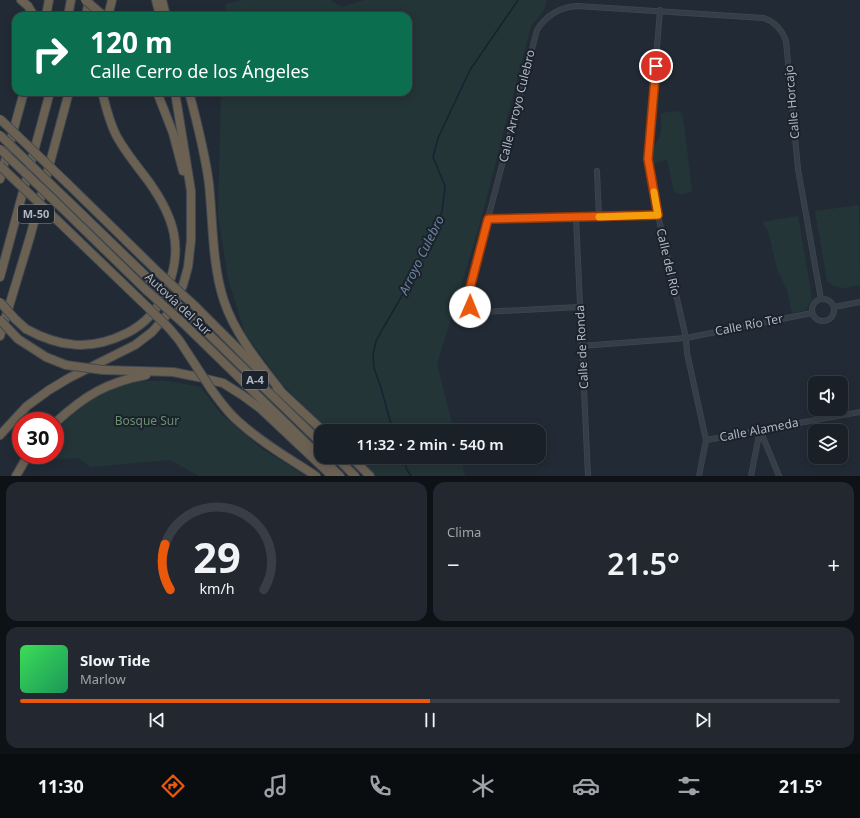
<!DOCTYPE html>
<html lang="es">
<head>
<meta charset="utf-8">
<style>
  body { margin:0; font-family:"Noto Sans",sans-serif; background:#232830; color:#f1f3f6; height:100vh; display:flex; flex-direction:column; font-size:15px; white-space:nowrap }
  * { box-sizing:border-box; margin:0 }
  p { font-size:13px; color:#9fa3a8 }
  .icon { flex:none; width:22px; height:22px; fill:none; stroke:currentColor; stroke-width:2; stroke-linecap:round; stroke-linejoin:round }
  .map { position:relative; height:476px; overflow:hidden }
  .details { display:flex; flex-direction:column; gap:6px; padding:6px; background:#0e1216; flex:1 }
  .details>* { flex:none }
  .guide { position:absolute; left:12px; top:12px; width:400px; height:84px; border-radius:12px; box-shadow:0 2px 10px #0003,0 0 0 1px #383e45; background:#0b6e4f; color:#fff; overflow:hidden }
  .fabs { position:absolute; left:808px; top:376px; display:grid; gap:8px }
  .fabs a { display:grid; place-items:center; width:40px; height:40px; border-radius:8px; background:#1a2028; box-shadow:0 2px 10px #0003,0 0 0 1px #383e45; font-size:20px }
  .speed { position:absolute; left:12px; top:412px; display:flex; gap:8px; font-size:20px; font-weight:700; text-align:center }
  .speed>* { display:grid; place-content:center; width:52px; height:52px; border-radius:50%; background:#1a2028; box-shadow:0 2px 10px #0003,0 0 0 1px #383e45; line-height:1 }
  .speed .limit { border:6px solid #d22; background:#fff; color:#111 }
  .pin { position:absolute; display:grid; place-items:center; width:34px; height:34px; color:#fff; margin:-17px; border:2px solid #fff; border-radius:50%; box-shadow:0 1px 4px #0007 }
  .me { position:absolute; width:44px; margin:-22px; rotate:1deg; stroke-linejoin:round; filter:drop-shadow(0 0 3px #0008) }
  .turn { display:flex; align-items:center; gap:14px; height:84px; padding:0 12px; font-size:18px }
  .turn .icon { width:52px; height:52px; stroke-width:2.5 }
  .turn b { display:block; font-size:28px; line-height:34px }
  .big { font-size:30px; font-weight:600; line-height:1.1 }
  .details .tile { flex:1; display:flex; flex-direction:column; justify-content:center; gap:6px; min-width:0; padding:0 14px; border-radius:12px; background:#232830 }
  .details .dial { align-items:center; gap:0 }
  .dial svg { height:104px; overflow:visible; fill:none; stroke:#383e45; stroke-width:7; stroke-linecap:round; text-anchor:middle }
  .dial text { fill:#f1f3f6; stroke:none }
  .song { display:flex; align-items:center; gap:12px }
  .cover { width:48px; height:48px; border-radius:6px; background:linear-gradient(135deg,hsl(130 70% 55%),hsl(150 70% 35%)) }
  .played { height:4px; border-radius:2px; background:linear-gradient(90deg,#ea580c 50%,#383e45 50%) }
  .keys { display:flex; justify-content:space-around; direction:ltr }
  .heat { display:flex; justify-content:space-between; align-items:center; font-size:22px; direction:ltr }
  .details .tiles { flex:1; display:grid; gap:6px; grid-template-columns:1fr 1fr }
  .tile:last-child { grid-column:span 2 }
  .trip { position:absolute; left:314px; top:424px; width:232px; height:40px; border-radius:12px; background:#1a2028; box-shadow:0 2px 10px #0003,0 0 0 1px #383e45; font-weight:600; line-height:40px; text-align:center }
  .tab-bar { display:flex; height:64px; justify-content:space-around; align-items:center; background:#0a0d10; color:#9fa3a8 }
  .tab-bar .icon { width:28px; height:28px }
  .tab-bar .current { color:#ea580c }
  .tab-bar b { font-size:18px; color:#f1f3f6 }
  .map>svg:first-child { display:block }
  .green { fill:#243537 }
  .lines { fill:none; stroke-linecap:round; stroke-linejoin:round }
  .stream { stroke:#172332; stroke-width:1.5 }
  .street-casing { stroke:#3f4650; stroke-width:6 }
  .highway-casing { stroke:#404851; stroke-width:10 }
  .street { stroke:#353d46; stroke-width:4.5 }
  .highway { stroke:#6b6153; stroke-width:8 }
  .highway-bridge-casing { stroke:#404851; stroke-width:10; stroke-linecap:butt }
  .highway-bridge { stroke:#6b6153; stroke-width:8 }
  .route-casing { stroke:#983908; stroke-width:10 }
  .route { stroke:#ea580c; stroke-width:7 }
  .slow { stroke:#f59e0b; stroke-width:7 }
  .labels { text-anchor:middle; stroke-width:4; stroke-linejoin:round; paint-order:stroke }
  .shield { fill:#1b222b; stroke:#838b95; stroke-width:1 }
  .shield-label { font-size:11px; font-weight:bold; fill:#b0b8c3 }
  .street-label { font-size:12px; fill:#b0b8c3; stroke:#1b222b }
  .park-label { font-size:12px; fill:#699171; stroke:#1b222b }
  .water-label { font-size:13px; font-style:italic; fill:#6b849f; stroke:#1b222b }
</style>
</head>
<body>
<div class="map">
<svg width="860" height="476" viewBox="0 0 860 476">
  <rect width="100%" height="100%" fill="#222b35"/>
  <g class="green">
    <polygon points="243,0 330,0 342,7 364,0 547,0 544,10 531,26 479,227 437,364 454,431 330,431 282,384 245,333 228,279 218,215 221,92 408,92 408,16 226,16 226,4"/>
    <path d="M678,111l4,3 2,11 8,66 -10,4 -8,-3 -7,-33 -12,5 -6,-11c13,-16 13,-20 12,-40z"/>
    <path d="M859,205l1,80c-15,3 -20,6 -33,-4l-12,-70z"/>
    <polygon points="798,216 812,298 806,310 792,313 787,290 777,269 768,231 762,222"/>
    <polygon points="141,381 168,381 201,387 220,413 261,448 305,476 199,476 170,460 90,467 79,458 37,460 39,455 55,455 55,433 60,426 87,403 112,389"/>
    <polygon points="357,457 461,457 465,476 376,476"/>
  </g>
  <g class="lines">
    <g class="stream">
      <polyline points="393,431 381,388 374,368 373,355 376,341 382,330 420,265 420,257 432,238 442,212 445,186 433,157 438,138 470,70 518,0"/>
      <polyline points="403,457 407,470 411,476"/>
    </g>
    <g class="street-casing">
      <g id="street">
        <polyline points="660,10 648,159 658,215 686,338 687,353 706,440 699,476"/>
        <polyline points="597,171 599,217"/>
        <polyline points="576,218 588,476"/>
        <polyline points="488,219 658,215"/>
        <circle cx="823" cy="310" r="11"/>
        <path d="M580,307l-97,5c-17,-1 -14,-11 -13,-24l67,-258c9,-14 22,-23 40,-24l187,12c11,4 18,12 22,23l12,128 23,130"/>
        <polyline points="834,307 860,302"/>
        <polyline points="581,346 686,338 812,313"/>
        <polyline points="760,430 779,476"/>
        <polyline points="706,440 860,412"/>
        <polyline points="751,476 760,430"/>
      </g>
    </g>
    <g class="highway-casing">
      <g id="highway">
        <polyline points="21,0 28,6 34,16"/>
        <polyline points="156,0 160,16"/>
        <polyline points="162,0 166,16"/>
        <polyline points="46,16 49,0"/>
        <polyline points="68,16 71,0"/>
        <polyline points="86,16 89,0"/>
        <polyline points="108,16 112,0"/>
        <polyline points="157,92 173,133 183,171"/>
        <path d="M189,92c8,30 16,61 20,92 4,38 3,81 15,117 11,33 35,62 56,89"/>
        <polyline points="0,179 24,92"/>
        <polyline points="68,184 159,273"/>
        <polyline points="63,196 152,282"/>
        <polyline points="62,208 145,289"/>
        <polyline points="58,221 138,298"/>
        <polyline points="0,277 50,92"/>
        <polyline points="196,307 263,374"/>
        <polyline points="190,316 321,443"/>
        <polyline points="183,323 340,476"/>
        <path d="M26,329c35,19 65,22 101,4 18,-9 32,-25 40,-44 17,-41 7,-72 -18,-107 -11,-15 -24,-30 -33,-47 -7,-14 -10,-28 -14,-43"/>
        <polyline points="0,336 30,237 69,92"/>
        <polyline points="18,339 46,357 66,365"/>
        <polyline points="103,370 173,372 198,377 223,383 242,395 261,409 332,476"/>
        <polyline points="277,388 323,431"/>
        <path d="M211,389c8,11 17,24 28,33 23,21 51,37 77,54"/>
        <path d="M55,423c29,-27 52,-41 91,-48"/>
        <polyline points="0,435 27,406 49,390 69,378 135,345 152,332 172,309 183,285 188,267 191,240 191,191 175,92"/>
        <polyline points="336,457 355,476"/>
        <polyline points="351,457 370,476"/>
        <polyline points="16,476 28,455"/>
      </g>
    </g>
    <use href="#street" class="street"/>
    <use href="#highway" class="highway"/>
    <g class="highway-bridge-casing">
      <g id="highway-bridge">
        <polyline points="85,0 104,16"/>
        <polyline points="0,119 68,184"/>
        <polyline points="0,135 63,196"/>
        <polyline points="0,149 62,208"/>
        <polyline points="0,166 58,221"/>
        <polyline points="159,273 196,307"/>
        <polyline points="152,282 190,316"/>
        <polyline points="145,289 183,323"/>
        <polyline points="138,298 168,327 179,340 211,389"/>
        <polyline points="0,302 15,319 26,329"/>
        <polyline points="0,320 18,339"/>
        <polyline points="66,365 103,370"/>
      </g>
    </g>
    <use href="#highway-bridge" class="highway-bridge"/>
  </g>
  <g class="lines">
    <g class="route-casing">
      <polyline id="route" points="470,307 470,288 488,219 658,215 648,159 656,66"/>
    </g>
    <use href="#route" class="route"/>
    <polyline class="slow" points="599,217 658,215 654,192"/>
  </g>
  <g class="labels">
    <g class="shield">
      <rect x="18" y="205" width="36" height="18" rx="3"/>
      <rect x="242" y="371" width="26" height="18" rx="3"/>
    </g>
    <g class="shield-label">
      <text x="36" y="218">M-50</text>
      <text x="255" y="384">A-4</text>
    </g>
    <g class="street-label">
      <text transform="translate(792 102) rotate(-95)" y="4">Calle Horcajo</text>
      <text transform="translate(517 106) rotate(-76)" y="4">Calle Arroyo Culebro</text>
      <text transform="translate(668 262) rotate(77)" y="4">Calle del Río</text>
      <text transform="translate(178 304) rotate(43)" y="4">Autovía del Sur</text>
      <text transform="translate(749 325) rotate(-11)" y="4">Calle Río Ter</text>
      <text transform="translate(582 347) rotate(-93)" y="4">Calle de Ronda</text>
      <text transform="translate(759 430) rotate(-11)" y="4">Calle Alameda</text>
    </g>
    <g class="park-label">
      <text x="147" y="425">Bosque Sur</text>
    </g>
    <g class="water-label">
      <text transform="translate(421 255) rotate(-64)" y="5">Arroyo Culebro</text>
    </g>
  </g>
</svg>
<div class="fabs">
<a><svg class="icon" aria-label="sound" viewBox="0 0 24 24"><path d="M4 9h4l5-4v14l-5-4H4zM17 9q2 3 0 6"/></svg></a>
<a><svg class="icon" aria-label="layers" viewBox="0 0 24 24"><path d="M12 4l9 5-9 5-9-5zM3 14l9 5 9-5"/></svg></a>
</div>
<div class="speed"><div class="limit">30</div></div>
<div class="pin" style="left:656px;top:66px;background:#d93025"><svg class="icon" aria-label="arrive" viewBox="0 0 24 24"><path d="M6 21V4h12l-3 4 3 4H6"/></svg></div>
<svg class="me" style="left:470px;top:307px" viewBox="-20 -20 40 40"><circle r="19" fill="#fff"/><path d="M0-13L10 11 0 6-10 11z" fill="#ea580c"/></svg>
<div class="trip">11:32 · 2 min · 540 m</div>
<div class="guide">
<div class="turn"><svg class="icon" aria-label="right" viewBox="0 0 24 24"><path d="M7 20v-9h11M14 6l5 5-5 5"/></svg><div><b>120 m</b>Calle Cerro de los Ángeles</div></div>
</div>
</div>
<section class="details">
<div class="tiles">
<div class="tile dial"><svg viewBox="0 0 100 80">
<path d="M14 69A42 42 0 1 1 86 69"/>
<path d="M14 69A42 42 0 0 1 10 34" stroke="#ea580c"/>
<text x="50" y="56" font-size="32" font-weight="700">29</text>
<text x="50" y="72" font-size="11">km/h</text>
</svg></div>
<div class="tile"><p>Clima</p>
<div class="heat"><a>−</a><b class="big">21.5°</b><a>+</a></div>
</div>
<div class="tile">
<div class="song"><i class="cover"></i><div><b>Slow Tide</b><p>Marlow</p></div></div>
<div class="played"></div>
<div class="keys"><svg class="icon" aria-label="previous" viewBox="0 0 24 24"><path d="M18 5L8 12l10 7zM5 5v14"/></svg><svg class="icon" aria-label="pause" viewBox="0 0 24 24"><path d="M8 5v14M16 5v14"/></svg><svg class="icon" aria-label="next" viewBox="0 0 24 24"><path d="M6 5l10 7-10 7zM19 5v14"/></svg></div>
</div>
</div>
</section>
<nav class="tab-bar">
<b>11:30</b>
<svg class="icon current" aria-label="directions" viewBox="0 0 24 24"><path d="M12 3l9 9-9 9-9-9zM9 14v-3h6M13 9l2 2-2 2"/></svg>
<svg class="icon" aria-label="music" viewBox="0 0 24 24"><path d="M9 18V5l10-2v13"/><circle cx="6" cy="18" r="3"/><circle cx="16" cy="16" r="3"/></svg>
<svg class="icon" aria-label="phone" viewBox="0 0 24 24"><path d="M5 4h4l2 5-3 2q2 4 5 5l2-3 5 2v4C11 20 4 13 5 4z"/></svg>
<svg class="icon" aria-label="climate" viewBox="0 0 24 24"><path d="M12 3v18M4 7l16 10M4 17L20 7"/></svg>
<svg class="icon" aria-label="car" viewBox="0 0 24 24"><path d="M5 17H2v-5l4-1 3-4h7l3 4 3 1v5h-3M9 17h6M6 11h13"/><circle cx="7" cy="17" r="2"/><circle cx="17" cy="17" r="2"/></svg>
<svg class="icon" aria-label="filters" viewBox="0 0 24 24"><path d="M4 7h16M4 17h16"/><circle cx="9" cy="7" r="2"/><circle cx="15" cy="17" r="2"/></svg>
<b>21.5°</b>
</nav>
</body>
</html>
